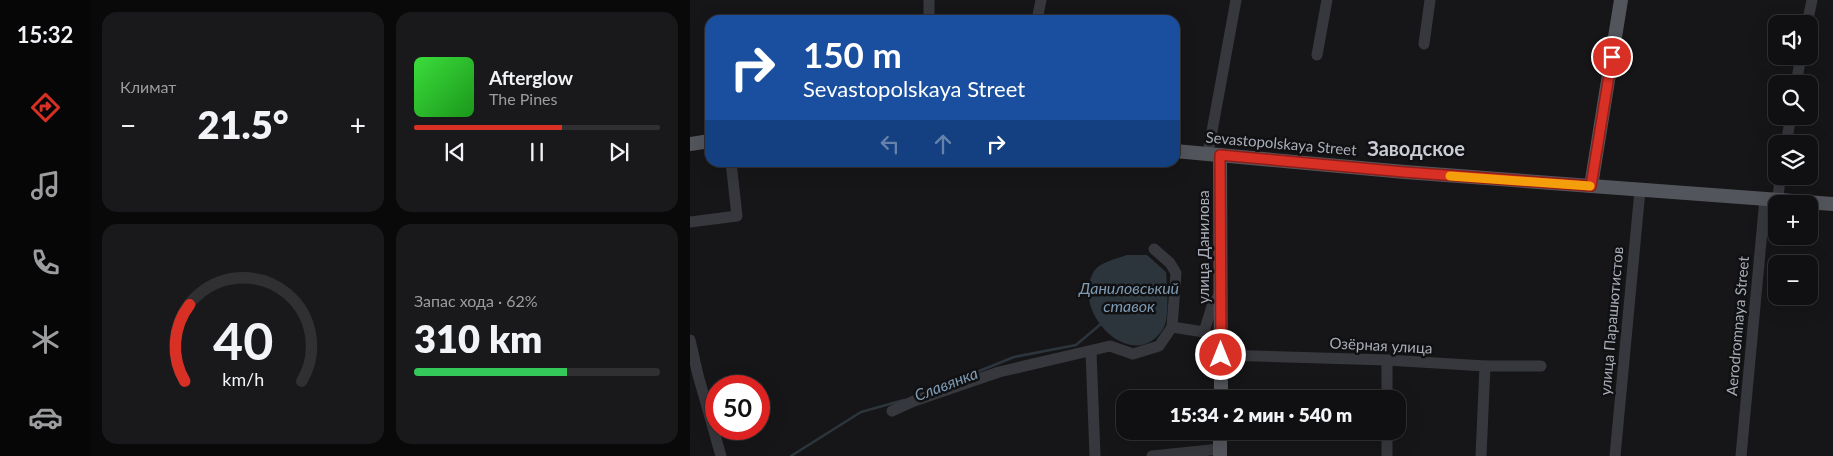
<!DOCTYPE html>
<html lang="ru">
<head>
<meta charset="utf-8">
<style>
  body { margin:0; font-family:Lato,sans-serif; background:#19191b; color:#f1f3f6; height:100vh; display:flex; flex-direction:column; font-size:19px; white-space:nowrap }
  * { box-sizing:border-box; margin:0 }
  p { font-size:16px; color:#9c9d9f }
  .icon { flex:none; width:28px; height:28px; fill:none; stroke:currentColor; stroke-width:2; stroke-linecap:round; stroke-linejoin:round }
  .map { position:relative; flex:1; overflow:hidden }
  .drawer { display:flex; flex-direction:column; gap:12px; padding:12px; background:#09090a; width:600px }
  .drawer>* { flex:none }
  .top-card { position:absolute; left:15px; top:15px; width:475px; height:152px; border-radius:15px; box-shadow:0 5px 20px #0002,0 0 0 1px #303032; background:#1a4fa0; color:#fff; overflow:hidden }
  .tools { position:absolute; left:1078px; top:15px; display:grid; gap:10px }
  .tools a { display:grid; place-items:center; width:50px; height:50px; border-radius:10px; background:#101012; box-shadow:0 5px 20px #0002,0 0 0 1px #303032; font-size:25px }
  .speed { position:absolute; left:15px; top:375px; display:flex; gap:10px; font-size:25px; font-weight:700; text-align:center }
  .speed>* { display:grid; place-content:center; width:65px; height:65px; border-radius:50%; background:#101012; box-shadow:0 5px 20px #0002,0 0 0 1px #303032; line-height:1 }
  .speed .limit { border:8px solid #d22; background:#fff; color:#111 }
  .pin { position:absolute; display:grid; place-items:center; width:42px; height:42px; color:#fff; margin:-21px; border:2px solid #fff; border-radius:50%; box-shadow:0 1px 5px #0007 }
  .me { position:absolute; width:55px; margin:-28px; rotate:0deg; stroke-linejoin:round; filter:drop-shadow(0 0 4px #0008) }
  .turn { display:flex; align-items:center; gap:18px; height:105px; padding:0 15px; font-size:22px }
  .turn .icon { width:65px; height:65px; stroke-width:2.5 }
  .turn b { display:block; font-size:35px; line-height:42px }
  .lanes { display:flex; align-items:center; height:48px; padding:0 15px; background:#0003; justify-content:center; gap:25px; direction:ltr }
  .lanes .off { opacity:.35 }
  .big { font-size:38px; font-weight:800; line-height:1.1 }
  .drawer .tile { flex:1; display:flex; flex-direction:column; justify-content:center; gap:8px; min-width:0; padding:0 18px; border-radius:15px; background:#19191b }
  .drawer .dial { align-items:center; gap:0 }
  .dial svg { height:130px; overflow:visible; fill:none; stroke:#303032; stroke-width:7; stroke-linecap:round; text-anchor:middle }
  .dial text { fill:#f1f3f6; stroke:none }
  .song { display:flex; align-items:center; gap:15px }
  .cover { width:60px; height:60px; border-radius:8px; background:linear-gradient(135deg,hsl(120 70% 55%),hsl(120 70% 35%)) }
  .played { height:5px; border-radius:2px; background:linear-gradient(90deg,#d93025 60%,#303032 60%) }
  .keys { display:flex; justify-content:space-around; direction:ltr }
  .heat { display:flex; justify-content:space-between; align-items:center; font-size:28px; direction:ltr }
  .charge { height:8px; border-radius:4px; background:linear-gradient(90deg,#34c759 62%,#303032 0) }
  .drawer .tiles { flex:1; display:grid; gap:12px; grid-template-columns:repeat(2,1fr) }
  .trip { position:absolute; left:426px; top:390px; width:290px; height:50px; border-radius:15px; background:#101012; box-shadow:0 5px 20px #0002,0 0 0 1px #303032; font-weight:800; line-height:50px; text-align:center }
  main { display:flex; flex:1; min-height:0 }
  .tabs { display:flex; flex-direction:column; width:90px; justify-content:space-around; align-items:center; background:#060607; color:#9c9d9f }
  .tabs .icon { width:35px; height:35px }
  .tabs .on { color:#d93025 }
  .tabs b { font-size:22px; color:#f1f3f6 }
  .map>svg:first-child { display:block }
  .water { fill:#2c353c }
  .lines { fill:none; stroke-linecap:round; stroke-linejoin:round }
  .stream { stroke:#2c353c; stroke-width:2.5 }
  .minor { stroke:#37383d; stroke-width:11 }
  .major { stroke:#53555c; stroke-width:14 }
  .route-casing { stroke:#8d1f18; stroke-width:12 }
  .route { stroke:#d93025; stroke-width:9 }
  .slow { stroke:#f59e0b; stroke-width:9 }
  .labels { text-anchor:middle; stroke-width:5; stroke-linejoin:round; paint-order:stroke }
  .street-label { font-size:15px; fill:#a8adb8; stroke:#111113 }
  .water-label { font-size:16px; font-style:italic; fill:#7f9bb3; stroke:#111113 }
  .district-label { font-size:20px; font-weight:bold; fill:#c9ccd4; stroke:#111113 }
</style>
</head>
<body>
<main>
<nav class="tabs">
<b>15:32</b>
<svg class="icon on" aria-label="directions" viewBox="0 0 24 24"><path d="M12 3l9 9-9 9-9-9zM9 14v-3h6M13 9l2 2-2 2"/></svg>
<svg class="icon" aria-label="music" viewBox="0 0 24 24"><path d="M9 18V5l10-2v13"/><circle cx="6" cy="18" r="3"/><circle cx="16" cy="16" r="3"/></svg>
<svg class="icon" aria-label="phone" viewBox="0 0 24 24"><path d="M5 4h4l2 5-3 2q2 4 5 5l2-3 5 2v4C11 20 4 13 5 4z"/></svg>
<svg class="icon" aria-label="climate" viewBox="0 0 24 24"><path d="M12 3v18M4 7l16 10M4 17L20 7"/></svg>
<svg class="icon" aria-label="car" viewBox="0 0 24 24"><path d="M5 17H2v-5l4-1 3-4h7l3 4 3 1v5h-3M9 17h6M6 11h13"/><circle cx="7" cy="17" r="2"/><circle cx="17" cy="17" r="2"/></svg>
</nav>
<section class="drawer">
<div class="tiles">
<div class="tile"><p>Климат</p>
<div class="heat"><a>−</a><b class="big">21.5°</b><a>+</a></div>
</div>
<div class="tile">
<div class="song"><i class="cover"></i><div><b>Afterglow</b><p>The Pines</p></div></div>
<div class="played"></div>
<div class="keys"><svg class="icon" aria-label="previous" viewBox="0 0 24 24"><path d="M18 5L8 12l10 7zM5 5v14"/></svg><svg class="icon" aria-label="pause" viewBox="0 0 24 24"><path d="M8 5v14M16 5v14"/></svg><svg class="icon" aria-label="next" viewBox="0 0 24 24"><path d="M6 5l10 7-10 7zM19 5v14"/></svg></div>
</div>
<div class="tile dial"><svg viewBox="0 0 100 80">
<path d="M14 69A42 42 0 1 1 86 69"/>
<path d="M14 69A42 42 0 0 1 17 22" stroke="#d93025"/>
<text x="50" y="56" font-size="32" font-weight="700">40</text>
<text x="50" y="72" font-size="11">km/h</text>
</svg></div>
<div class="tile"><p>Запас хода · 62%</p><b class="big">310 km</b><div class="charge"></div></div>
</div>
</section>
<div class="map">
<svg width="1143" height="456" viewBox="0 0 1143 456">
  <rect width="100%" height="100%" fill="#161618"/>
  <path class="water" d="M437,255h20l19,17c1,13 4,47 -3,57 -29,46 -92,-15 -70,-56 6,-11 23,-14 34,-18z"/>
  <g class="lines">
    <g class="stream">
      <polyline points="257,384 324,357 386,345 412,323"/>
      <polyline points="101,456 171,412 214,400"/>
    </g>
    <g class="minor">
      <polyline points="239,20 239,0"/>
      <polyline points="347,20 351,0"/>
      <polyline points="1117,24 1122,0"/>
      <polyline points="734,44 740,0"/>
      <polyline points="627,55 637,0"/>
      <polyline points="1106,84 1111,56"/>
      <polyline points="1096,144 1101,116"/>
      <polyline points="518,153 546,0"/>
      <polyline points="1088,200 1090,176"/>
      <polyline points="0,222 47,216 41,162"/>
      <polyline points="464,249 480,263 486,273 482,327 514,332 522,306 531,293"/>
      <polyline points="0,340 8,375 31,456"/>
      <polyline points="401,351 405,456"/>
      <polyline points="531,355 697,360 795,366 851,366"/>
      <polyline points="697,360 697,399"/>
      <polyline points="202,411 224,401 309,372 420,346 443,354 469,346 482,327"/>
      <polyline points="697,431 697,456"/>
      <polyline points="462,456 530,449"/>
      <polyline points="791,456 795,366"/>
      <polyline points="925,456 950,190"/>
      <polyline points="1051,456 1075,199"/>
    </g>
    <g class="major">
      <polyline points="0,144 20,141"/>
      <polyline points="485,151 715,172 1143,204"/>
      <polyline points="530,155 531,399"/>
      <polyline points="901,186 931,0"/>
      <polyline points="530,456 530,431"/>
    </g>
  </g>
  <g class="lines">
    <g class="route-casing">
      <polyline id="route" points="531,355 530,155 714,172 901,186 922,57"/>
    </g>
    <use href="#route" class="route"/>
    <polyline class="slow" points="760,176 900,186"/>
  </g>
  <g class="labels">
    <g class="street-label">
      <text transform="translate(591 144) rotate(5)" y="5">Sevastopolskaya Street</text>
      <text transform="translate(514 247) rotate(-90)" y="5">улица Данилова</text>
      <text transform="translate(922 321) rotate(-85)" y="5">улица Парашютистов</text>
      <text transform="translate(1048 326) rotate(-85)" y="5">Aerodromnaya Street</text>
      <text transform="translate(691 346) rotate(3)" y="5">Озёрная улица</text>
    </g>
    <g class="water-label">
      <text x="439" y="294">Даниловський<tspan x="439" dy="18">ставок</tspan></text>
      <text transform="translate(256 384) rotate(-21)" y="6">Славянка</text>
    </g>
    <g class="district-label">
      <text x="726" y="156">Заводское</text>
    </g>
  </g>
</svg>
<div class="tools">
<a><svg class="icon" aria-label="sound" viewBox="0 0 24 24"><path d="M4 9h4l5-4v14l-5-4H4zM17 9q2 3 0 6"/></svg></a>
<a><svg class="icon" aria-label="search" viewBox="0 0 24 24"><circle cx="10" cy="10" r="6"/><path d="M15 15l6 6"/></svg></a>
<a><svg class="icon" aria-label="layers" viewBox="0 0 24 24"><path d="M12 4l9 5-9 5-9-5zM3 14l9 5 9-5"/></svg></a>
<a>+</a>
<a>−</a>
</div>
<div class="speed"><div class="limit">50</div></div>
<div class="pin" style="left:922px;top:57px;background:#d93025"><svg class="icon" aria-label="arrive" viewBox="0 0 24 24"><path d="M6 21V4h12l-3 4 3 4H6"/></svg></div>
<svg class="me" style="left:531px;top:355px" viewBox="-20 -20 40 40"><circle r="17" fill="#d93025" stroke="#fff" stroke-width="3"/><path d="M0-11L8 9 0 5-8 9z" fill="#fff"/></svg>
<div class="trip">15:34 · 2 мин · 540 m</div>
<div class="top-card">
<div class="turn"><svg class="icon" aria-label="right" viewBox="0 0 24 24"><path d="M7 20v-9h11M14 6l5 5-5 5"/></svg><div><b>150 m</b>Sevastopolskaya Street</div></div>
<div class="lanes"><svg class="icon off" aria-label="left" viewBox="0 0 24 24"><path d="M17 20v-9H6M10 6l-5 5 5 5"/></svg><svg class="icon off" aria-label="ahead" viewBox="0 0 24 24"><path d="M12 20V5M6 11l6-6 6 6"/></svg><svg class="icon" aria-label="right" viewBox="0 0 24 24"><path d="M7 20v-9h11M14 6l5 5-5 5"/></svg></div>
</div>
</div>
</main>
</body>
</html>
